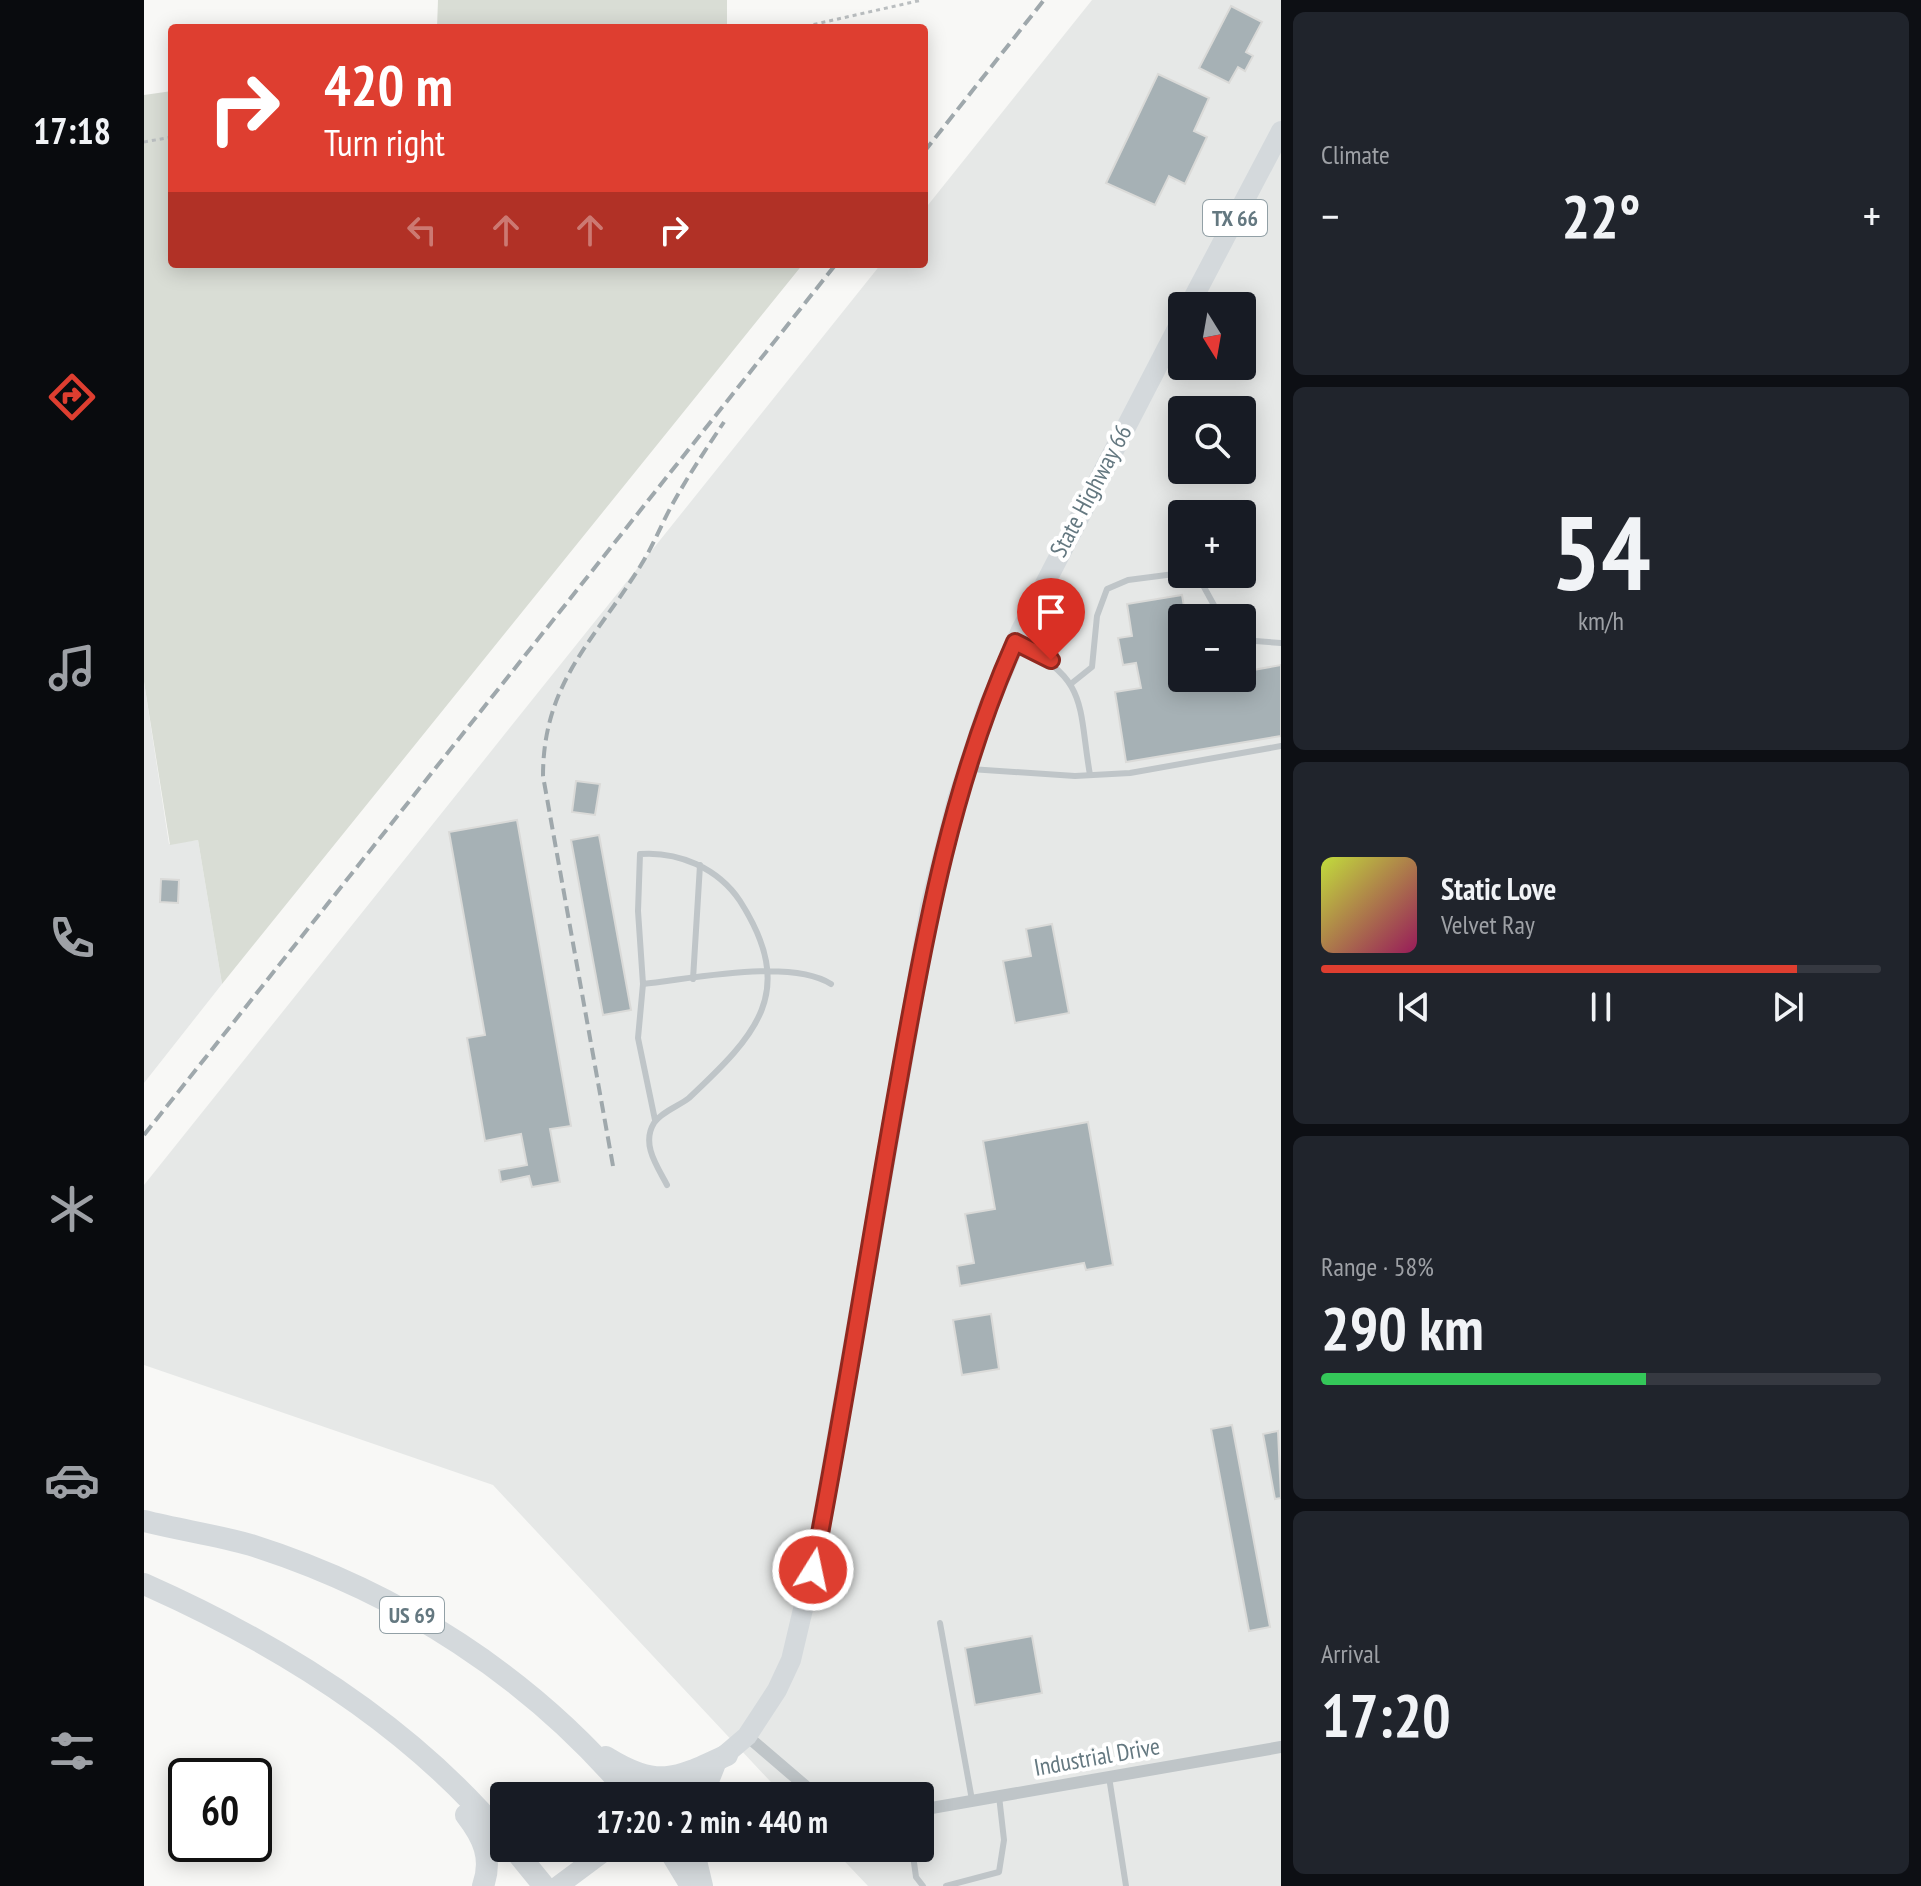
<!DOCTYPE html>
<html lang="en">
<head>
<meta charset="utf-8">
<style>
  body { margin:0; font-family:"PT Sans Narrow",sans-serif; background:#20242c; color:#f1f3f6; height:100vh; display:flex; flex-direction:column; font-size:30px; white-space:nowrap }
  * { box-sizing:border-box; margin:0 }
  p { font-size:26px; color:#9ea1a6 }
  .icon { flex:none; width:44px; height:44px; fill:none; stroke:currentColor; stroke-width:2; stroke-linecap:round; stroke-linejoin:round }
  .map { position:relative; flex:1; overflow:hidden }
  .panel { display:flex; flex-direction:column; gap:12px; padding:12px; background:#0d0f14; width:640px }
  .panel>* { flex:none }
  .hud { position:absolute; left:24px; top:24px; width:760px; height:244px; border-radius:8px; box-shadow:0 4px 20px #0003; background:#de3e30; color:#fff; overflow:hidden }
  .needle { width:52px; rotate:169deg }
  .buttons { position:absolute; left:1024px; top:292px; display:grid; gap:16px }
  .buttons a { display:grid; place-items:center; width:88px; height:88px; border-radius:8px; background:#171b24; box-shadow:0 4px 20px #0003; font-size:40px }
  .speed { position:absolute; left:24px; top:1758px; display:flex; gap:16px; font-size:40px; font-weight:700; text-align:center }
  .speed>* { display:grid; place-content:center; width:104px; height:104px; border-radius:50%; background:#171b24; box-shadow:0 4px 20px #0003; line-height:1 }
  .speed .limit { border:4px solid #111; border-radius:12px; background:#fff; color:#111 }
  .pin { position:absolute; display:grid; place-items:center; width:68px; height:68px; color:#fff; margin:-82px -34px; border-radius:50% 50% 50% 0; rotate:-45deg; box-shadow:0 0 8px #0007 }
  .pin .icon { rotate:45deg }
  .me { position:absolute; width:88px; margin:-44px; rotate:10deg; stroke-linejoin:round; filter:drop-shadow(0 0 6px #0008) }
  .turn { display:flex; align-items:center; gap:28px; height:168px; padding:0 24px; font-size:36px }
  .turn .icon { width:104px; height:104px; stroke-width:2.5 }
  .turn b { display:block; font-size:56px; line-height:68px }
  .lanes { display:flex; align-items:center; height:76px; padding:0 24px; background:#0003; justify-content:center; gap:40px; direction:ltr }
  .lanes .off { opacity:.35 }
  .big { font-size:60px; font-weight:800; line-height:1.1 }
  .panel .widget { flex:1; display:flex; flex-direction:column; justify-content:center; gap:12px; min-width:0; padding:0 28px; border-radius:12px; background:#20242c }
  .panel .dial { align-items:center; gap:0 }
  .dial b { font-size:104px; line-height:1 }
  .song { display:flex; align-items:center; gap:24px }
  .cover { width:96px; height:96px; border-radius:12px; background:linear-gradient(135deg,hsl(70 70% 55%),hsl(330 70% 35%)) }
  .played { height:8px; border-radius:4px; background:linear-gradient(90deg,#de3e30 85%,#363941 85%) }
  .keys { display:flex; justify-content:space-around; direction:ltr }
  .heat { display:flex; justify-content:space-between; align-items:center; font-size:44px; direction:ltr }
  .charge { height:12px; border-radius:6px; background:linear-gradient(90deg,#34c759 58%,#363941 0) }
  .trip { position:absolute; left:346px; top:1782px; width:444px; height:80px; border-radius:8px; background:#171b24; box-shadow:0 4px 20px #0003; font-weight:800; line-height:80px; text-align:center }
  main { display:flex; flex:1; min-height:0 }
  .tab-bar { display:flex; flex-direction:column; width:144px; justify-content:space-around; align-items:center; background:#090b0e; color:#9ea1a6 }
  .tab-bar .icon { width:56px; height:56px }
  .tab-bar .current { color:#de3e30 }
  .tab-bar b { font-size:36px; color:#f1f3f6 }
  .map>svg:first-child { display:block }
  .built { fill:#e6e8e7; fill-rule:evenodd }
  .green { fill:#d9ddd5 }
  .building { fill:#a6b1b5; stroke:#dadad8; stroke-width:2 }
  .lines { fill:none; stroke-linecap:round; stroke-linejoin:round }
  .path { stroke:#babec0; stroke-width:3; stroke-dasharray:4 4; stroke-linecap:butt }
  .lane { stroke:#bfc5c8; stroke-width:6 }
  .street { stroke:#bfc5c8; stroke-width:12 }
  .primary { stroke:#d4d9dc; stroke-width:20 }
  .highway { stroke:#d4d9dc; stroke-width:22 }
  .rail { stroke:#9fa8ac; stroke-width:4; stroke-dasharray:12 6; stroke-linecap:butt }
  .route-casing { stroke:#90281f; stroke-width:20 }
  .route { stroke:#de3e30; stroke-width:14 }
  .labels { text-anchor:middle; stroke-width:8; stroke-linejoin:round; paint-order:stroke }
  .shield { fill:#fff; stroke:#92a0a6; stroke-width:2 }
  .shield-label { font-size:22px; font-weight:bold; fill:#647880 }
  .street-label { font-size:24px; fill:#647880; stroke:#fff }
</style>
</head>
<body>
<main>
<nav class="tab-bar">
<b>17:18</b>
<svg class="icon current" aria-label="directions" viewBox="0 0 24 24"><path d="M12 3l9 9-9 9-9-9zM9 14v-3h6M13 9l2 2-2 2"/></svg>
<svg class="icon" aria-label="music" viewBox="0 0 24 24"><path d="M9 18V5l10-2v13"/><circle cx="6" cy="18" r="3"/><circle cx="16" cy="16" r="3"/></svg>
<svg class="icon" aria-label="phone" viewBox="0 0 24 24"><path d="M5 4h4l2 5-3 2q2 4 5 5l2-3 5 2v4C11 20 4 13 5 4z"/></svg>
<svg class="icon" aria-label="climate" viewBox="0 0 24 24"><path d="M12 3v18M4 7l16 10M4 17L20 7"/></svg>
<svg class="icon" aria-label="car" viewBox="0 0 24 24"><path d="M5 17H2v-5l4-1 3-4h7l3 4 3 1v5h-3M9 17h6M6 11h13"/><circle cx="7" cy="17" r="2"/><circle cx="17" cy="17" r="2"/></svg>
<svg class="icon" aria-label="filters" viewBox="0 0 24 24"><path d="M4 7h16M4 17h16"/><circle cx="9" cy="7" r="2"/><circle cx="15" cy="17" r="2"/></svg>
</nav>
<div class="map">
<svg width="1137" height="1886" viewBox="0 0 1137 1886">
  <rect width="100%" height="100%" fill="#f8f8f6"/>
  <g class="built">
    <path d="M948,0h189v1886h-413l-36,-38h88v-52h-136l-291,-311 -349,-120v-180l737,-921h43v-54zM1038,306h60v60h-60zM1038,410h60v60h-60zM1038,514h60v60h-60zM1038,618h60v60h-60z"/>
    <polygon points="0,682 25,844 54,840 78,984 0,1083"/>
  </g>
  <g class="green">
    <polygon points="294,0 583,0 583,28 293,28"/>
    <polygon points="28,91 28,264 659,264 78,984 54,840 26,845 0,682 0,95"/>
  </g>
  <g class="building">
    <polygon points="1087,6 1118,22 1102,52 1109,56 1101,71 1094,67 1085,83 1055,68"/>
    <polygon points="1014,74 1065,98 1050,131 1063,137 1041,184 1025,176 1011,205 962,183"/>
    <polygon points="1038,595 1042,618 1038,618 1038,678 1098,678 1098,672 1137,665 1137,736 982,762 971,692 997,688 992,663 979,665 974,638 988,636 983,604"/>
    <polygon points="432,781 456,784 451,815 428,812"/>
    <polygon points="373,820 427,1126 406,1129 416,1182 388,1187 385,1176 357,1182 355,1170 383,1165 377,1134 341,1141 323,1038 341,1035 305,832"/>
    <polygon points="455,835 487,1010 459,1015 427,840"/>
    <polygon points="17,879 35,880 34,903 16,902"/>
    <polygon points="908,924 925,1013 871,1023 859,961 887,956 882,929"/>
    <polygon points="944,1122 969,1265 942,1270 940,1263 816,1286 813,1266 830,1263 821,1214 851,1209 839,1141"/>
    <polygon points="847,1314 855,1369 818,1375 809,1320"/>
    <polygon points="1088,1425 1126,1627 1105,1631 1067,1429"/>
    <polygon points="1134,1431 1137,1498 1131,1499 1119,1434"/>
    <polygon points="888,1636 898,1693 831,1705 821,1648"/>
  </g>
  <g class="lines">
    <g class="path">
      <polyline points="654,28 778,0"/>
      <polyline points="0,142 28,137"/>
    </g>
    <g class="lane">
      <polyline points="1044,574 1055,578 1077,618"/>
      <polyline points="1098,640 1137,643"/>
      <path d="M875,644c70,36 59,61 71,131"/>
      <polyline points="928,683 948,667 953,616 963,589 984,580 1038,573"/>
      <polyline points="826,769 931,776 986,773 1137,746"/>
      <polyline points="549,979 556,865"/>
      <polyline points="499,984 494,1038 511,1120"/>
      <path d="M523,1185c-10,-19 -26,-41 -13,-62 7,-11 25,-17 35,-25 68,-64 109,-106 51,-197 -22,-33 -62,-50 -100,-47l-2,57 5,73c49,-5 147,-26 188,0"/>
      <polyline points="796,1623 828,1800"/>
      <polyline points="965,1777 982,1886"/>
      <polyline points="768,1848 772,1877 779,1886"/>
      <polyline points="802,1886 855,1872 860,1840 855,1796"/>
    </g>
    <g class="street">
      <polyline points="603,1736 673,1796"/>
      <polyline points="776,1810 1137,1747"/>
    </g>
    <g class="primary">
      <polyline points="1045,306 1137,131"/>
      <polyline points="533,1796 603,1736 633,1690 647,1660 673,1550 786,906 813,800 843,709 877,630 1038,319"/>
      <polyline points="414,1886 465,1848"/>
    </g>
    <g class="highway">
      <path d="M0,1521c35,9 72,14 107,24 148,47 281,132 380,251"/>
      <path d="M0,1584c133,59 266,141 360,254"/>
      <path d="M462,1757c52,32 70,22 121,-2"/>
      <polyline points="558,1796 570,1766"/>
      <path d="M322,1815c17,22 27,43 17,71"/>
      <polyline points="369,1848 400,1886"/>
      <polyline points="524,1848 547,1886"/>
      <polyline points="549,1848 558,1886"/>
    </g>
    <g class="rail">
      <polyline points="780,152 900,0"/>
      <polyline points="0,1135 692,264"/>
      <path d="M469,1166l-70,-390c0,-94 52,-136 98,-211 12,-19 20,-40 31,-60 16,-29 34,-56 52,-83"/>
    </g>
  </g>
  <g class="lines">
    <g class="route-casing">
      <path id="route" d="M669,1570c32,-164 57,-330 87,-496 26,-148 53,-293 115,-432l36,18"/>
    </g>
    <use href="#route" class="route"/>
  </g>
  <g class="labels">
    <g class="shield">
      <rect x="1059" y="200" width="64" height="36" rx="6"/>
      <rect x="236" y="1597" width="64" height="36" rx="6"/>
    </g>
    <g class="shield-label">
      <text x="1091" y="226">TX 66</text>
      <text x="268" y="1623">US 69</text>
    </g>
    <g class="street-label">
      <text transform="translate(947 491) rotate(-62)" y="8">State Highway 66</text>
      <text transform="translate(953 1757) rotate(-10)" y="8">Industrial Drive</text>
    </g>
  </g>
</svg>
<div class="buttons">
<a><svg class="needle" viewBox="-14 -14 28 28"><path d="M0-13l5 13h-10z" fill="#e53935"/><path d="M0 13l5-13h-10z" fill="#9ea1a6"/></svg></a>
<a><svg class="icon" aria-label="search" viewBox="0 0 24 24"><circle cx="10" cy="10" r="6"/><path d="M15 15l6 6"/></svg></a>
<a>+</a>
<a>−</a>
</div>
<div class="speed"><div class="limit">60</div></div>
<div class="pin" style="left:907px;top:660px;background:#d93025"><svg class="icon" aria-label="arrive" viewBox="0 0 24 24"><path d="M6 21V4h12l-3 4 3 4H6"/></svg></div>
<svg class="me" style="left:669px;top:1570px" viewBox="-20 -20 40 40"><circle r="17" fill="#de3e30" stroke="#fff" stroke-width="3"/><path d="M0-11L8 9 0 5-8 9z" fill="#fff"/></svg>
<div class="trip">17:20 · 2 min · 440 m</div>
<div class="hud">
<div class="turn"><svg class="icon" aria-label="right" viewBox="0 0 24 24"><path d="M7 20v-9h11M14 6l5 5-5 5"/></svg><div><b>420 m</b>Turn right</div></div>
<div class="lanes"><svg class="icon off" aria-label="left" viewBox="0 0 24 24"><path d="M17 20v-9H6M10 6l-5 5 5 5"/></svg><svg class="icon off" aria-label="ahead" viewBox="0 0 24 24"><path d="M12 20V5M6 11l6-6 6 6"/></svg><svg class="icon off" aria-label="ahead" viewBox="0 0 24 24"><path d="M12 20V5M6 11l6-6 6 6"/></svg><svg class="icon" aria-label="right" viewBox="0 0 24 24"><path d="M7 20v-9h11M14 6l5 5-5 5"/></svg></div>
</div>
</div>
<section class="panel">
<div class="widget"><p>Climate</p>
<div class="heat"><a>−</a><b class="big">22°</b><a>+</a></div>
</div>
<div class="widget dial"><b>54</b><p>km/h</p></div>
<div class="widget">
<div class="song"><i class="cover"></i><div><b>Static Love</b><p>Velvet Ray</p></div></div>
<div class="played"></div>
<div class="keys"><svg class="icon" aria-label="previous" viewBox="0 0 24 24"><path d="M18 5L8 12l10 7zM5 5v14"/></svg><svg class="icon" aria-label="pause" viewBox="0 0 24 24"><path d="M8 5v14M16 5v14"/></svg><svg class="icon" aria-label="next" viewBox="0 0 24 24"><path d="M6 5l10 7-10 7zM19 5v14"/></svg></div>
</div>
<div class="widget"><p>Range · 58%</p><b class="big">290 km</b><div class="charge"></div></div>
<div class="widget"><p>Arrival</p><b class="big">17:20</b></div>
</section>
</main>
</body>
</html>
